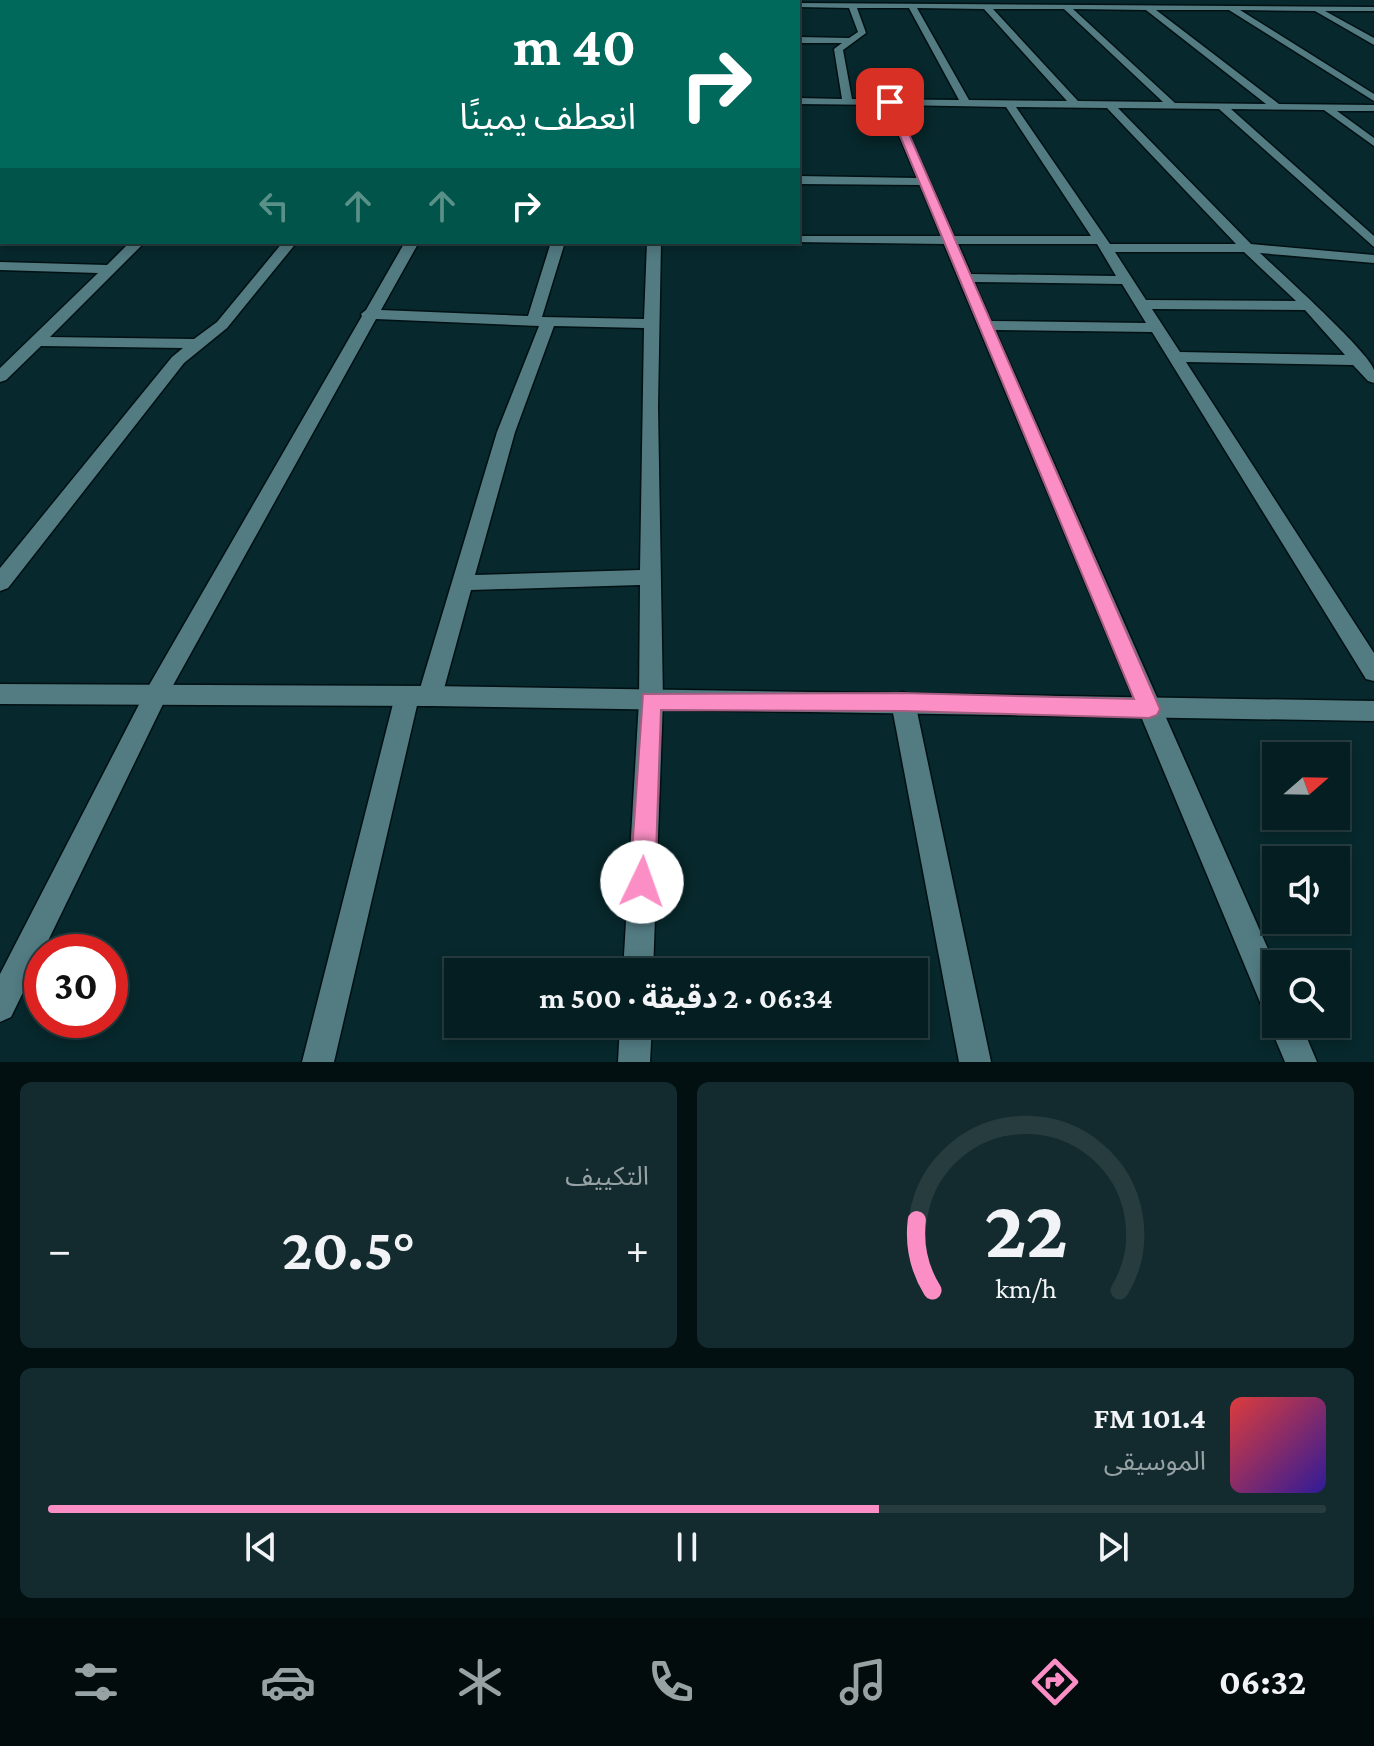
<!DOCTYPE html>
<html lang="ar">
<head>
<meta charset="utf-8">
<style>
  body { margin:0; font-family:"Crimson Pro","Noto Sans Arabic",serif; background:#132b2e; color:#f1f3f6; direction:rtl; height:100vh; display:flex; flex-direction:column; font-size:30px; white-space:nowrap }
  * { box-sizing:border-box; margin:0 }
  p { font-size:26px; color:#97a2a5 }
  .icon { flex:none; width:44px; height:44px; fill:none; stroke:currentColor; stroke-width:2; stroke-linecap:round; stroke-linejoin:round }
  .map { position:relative; height:1062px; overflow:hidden; direction:ltr }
  .drawer { display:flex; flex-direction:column; gap:20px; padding:20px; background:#031012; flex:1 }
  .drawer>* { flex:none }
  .banner { position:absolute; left:0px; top:0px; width:800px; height:244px; box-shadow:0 4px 12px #0003,0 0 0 2px #263c3f; direction:rtl; background:#00695c; color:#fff; overflow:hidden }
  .needle { width:52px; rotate:70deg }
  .tools { position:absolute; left:1262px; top:742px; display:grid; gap:16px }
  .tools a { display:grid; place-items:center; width:88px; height:88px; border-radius:0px; background:#051e21; box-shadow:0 4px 12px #0003,0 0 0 2px #263c3f; font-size:40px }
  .speed { position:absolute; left:24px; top:934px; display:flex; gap:16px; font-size:40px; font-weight:700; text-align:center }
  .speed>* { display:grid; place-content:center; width:104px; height:104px; border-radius:50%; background:#051e21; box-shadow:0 4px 12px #0003,0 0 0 2px #263c3f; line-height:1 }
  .speed .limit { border:12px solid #d22; background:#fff; color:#111 }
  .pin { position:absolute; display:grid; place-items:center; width:68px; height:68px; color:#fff; margin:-34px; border-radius:16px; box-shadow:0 4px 12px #0006 }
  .me { position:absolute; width:88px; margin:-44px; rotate:3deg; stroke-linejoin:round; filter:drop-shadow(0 0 6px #0008) }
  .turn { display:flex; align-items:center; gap:28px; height:168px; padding:0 32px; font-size:36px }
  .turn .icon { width:104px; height:104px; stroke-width:2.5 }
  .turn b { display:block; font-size:56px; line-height:68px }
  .lanes { display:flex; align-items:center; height:76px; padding:0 32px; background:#0003; justify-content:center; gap:40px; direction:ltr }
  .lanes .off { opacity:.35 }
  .big { font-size:60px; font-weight:700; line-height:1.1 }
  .drawer .tile { flex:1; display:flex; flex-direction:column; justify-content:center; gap:12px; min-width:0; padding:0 28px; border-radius:12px; background:#132b2e }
  .drawer .dial { align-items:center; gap:0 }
  .dial svg { height:208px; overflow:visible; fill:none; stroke:#263c3f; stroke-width:7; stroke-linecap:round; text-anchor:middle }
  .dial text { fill:#f1f3f6; stroke:none }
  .song { display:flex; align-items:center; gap:24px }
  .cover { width:96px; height:96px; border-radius:12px; background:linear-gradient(135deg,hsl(0 70% 55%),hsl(250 70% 35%)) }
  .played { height:8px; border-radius:4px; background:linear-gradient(90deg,#fb8fc5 65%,#263c3f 65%) }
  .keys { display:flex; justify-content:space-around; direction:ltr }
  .heat { display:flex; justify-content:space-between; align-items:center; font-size:44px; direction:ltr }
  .drawer .tiles { flex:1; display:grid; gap:20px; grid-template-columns:1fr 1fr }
  .tile:last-child { grid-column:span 2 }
  .trip { position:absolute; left:444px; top:958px; width:484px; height:80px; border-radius:0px; background:#051e21; box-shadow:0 4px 12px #0003,0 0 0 2px #263c3f; font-weight:700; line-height:80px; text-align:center; direction:rtl }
  .tab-bar { display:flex; height:128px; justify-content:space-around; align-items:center; background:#020c0d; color:#97a2a5 }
  .tab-bar .icon { width:56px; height:56px }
  .tab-bar .selected { color:#fb8fc5 }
  .tab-bar b { font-size:36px; color:#f1f3f6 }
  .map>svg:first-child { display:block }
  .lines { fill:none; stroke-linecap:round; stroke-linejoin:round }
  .minor-casing { stroke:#001013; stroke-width:3 }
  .tertiary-casing { stroke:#001013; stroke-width:3 }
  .minor { fill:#527b82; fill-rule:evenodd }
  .tertiary { fill:#527b82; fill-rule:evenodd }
  .route { fill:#fb8fc5; stroke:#a35d80; stroke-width:2 }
</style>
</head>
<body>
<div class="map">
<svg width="1374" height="1062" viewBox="0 0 1374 1062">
  <rect width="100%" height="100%" fill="#07282c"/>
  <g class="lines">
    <g class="minor-casing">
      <g id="minor">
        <polygon points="87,0 483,0 486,2 90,2"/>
        <polygon points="578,0 586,0 577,2"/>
        <rect x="640" y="0" width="8" height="2"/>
        <polygon points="734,0 742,0 743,2 735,2"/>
        <path d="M798,3l576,4v4h-49l49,27v7l-59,-34 -75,-1 134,84v7l-145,-91h-73l123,94 95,1v6h-37l37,27v8l-50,-36 -93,-1 143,127v11l-155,-138 -101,-1 133,136 123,11v8l-114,-10c19,18 110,100 114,117 0,4 0,9 0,13l-6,-2 -15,-16 -167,-3 188,291v28l-8,-2 -214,-347 -157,-2 281,637v57h25l16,38h-32l-16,-38 3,-7 -7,-3 -321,-770 -151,-2h5v-6h143l-21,-51 -122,-1v-8l119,2 -31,-73 -88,-1v-6l44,1 -8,-50 8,-6h-44v-6l51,1 9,-6 -9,-24 -51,-1zM857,8h52l50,92 -107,-1 -9,-49 23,-17zM917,8l67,1 83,92 -98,-1zM993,9h71l99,93 -85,-1zM1073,9l73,1 120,94 -91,-1zM896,105l110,2 85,129h-137zM1016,107l91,1 129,136h-126zM958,244h139l19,32 -145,-2zM1115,252h129l52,49 -150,-1zM974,282l148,2 24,39 -155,-2zM1152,309l153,1 40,45 -165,-3z"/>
        <polygon points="2,48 2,54 0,55 0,49"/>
        <rect x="0" y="91" width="2" height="6"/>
        <rect x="0" y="221" width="2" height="8"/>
        <polygon points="130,242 145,242 50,337 194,339 217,322 283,242 297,242 227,328 184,363 8,588 0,591 0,568 172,357 183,348 41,346 6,380 0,382 0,368 98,273 0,270 0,262 107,265"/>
        <path d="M405,242h14l-38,68 147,6 23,-74h14l-23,75 102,2 3,-77h14l-3,164 5,295 -10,271h-30l16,-271 1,-116 -169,5 -29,106 -4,7 -8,3 -8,-3 -3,-6 -85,365h-32l93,-366 4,-7 8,-3 8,3 3,6 79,-263 42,-106 -163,-7 -210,379 -155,319 -11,5v-48l148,-287 214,-371 -1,-2 5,-4zM554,326l90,2 -4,242 -165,5 40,-143z"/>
        <polygon points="903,692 911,695 915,702 991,1062 959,1062 891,702 895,695"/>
        <polygon points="620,1024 652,1024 650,1062 618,1062"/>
      </g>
    </g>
    <g class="tertiary-casing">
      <g id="tertiary">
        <polygon points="44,0 55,0 43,2"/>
        <polygon points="0,684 430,686 1374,701 1374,721 430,706 0,704"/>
      </g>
    </g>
    <use href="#minor" class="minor"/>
    <use href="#tertiary" class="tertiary"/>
  </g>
  <polygon class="route" points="890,99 895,102 1160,709 1157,715 1149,718 903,711 661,710 655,882 651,890 642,894 633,890 630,882 643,694 903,693 1134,699 886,102"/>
</svg>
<div class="tools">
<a><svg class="needle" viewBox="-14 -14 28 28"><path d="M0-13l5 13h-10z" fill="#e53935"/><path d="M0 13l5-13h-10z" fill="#97a2a5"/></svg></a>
<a><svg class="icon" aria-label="sound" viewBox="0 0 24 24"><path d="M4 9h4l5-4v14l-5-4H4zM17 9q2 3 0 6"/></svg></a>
<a><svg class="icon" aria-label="search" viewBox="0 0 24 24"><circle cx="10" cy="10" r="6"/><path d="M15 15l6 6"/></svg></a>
</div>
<div class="speed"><div class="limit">30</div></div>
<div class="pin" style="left:890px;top:102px;background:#d93025"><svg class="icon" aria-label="arrive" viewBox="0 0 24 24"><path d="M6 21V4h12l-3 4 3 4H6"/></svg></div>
<svg class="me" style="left:642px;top:882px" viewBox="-20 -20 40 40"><circle r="19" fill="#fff"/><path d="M0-13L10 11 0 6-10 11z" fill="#fb8fc5"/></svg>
<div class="trip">06:34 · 2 دقيقة · 500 m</div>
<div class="banner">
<div class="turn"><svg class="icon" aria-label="right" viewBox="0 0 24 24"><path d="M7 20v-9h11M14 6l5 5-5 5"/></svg><div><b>40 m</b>انعطف يمينًا</div></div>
<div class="lanes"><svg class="icon off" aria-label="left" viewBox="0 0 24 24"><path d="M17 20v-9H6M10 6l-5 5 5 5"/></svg><svg class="icon off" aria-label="ahead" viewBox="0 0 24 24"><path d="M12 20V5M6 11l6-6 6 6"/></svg><svg class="icon off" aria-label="ahead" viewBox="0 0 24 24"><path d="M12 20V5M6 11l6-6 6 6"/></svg><svg class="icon" aria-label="right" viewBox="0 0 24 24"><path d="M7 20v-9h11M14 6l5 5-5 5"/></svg></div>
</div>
</div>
<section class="drawer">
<div class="tiles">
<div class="tile dial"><svg viewBox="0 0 100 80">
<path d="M14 69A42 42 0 1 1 86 69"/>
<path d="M14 69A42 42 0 0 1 8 42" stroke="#fb8fc5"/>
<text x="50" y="56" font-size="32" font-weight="700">22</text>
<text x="50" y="72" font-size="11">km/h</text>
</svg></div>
<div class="tile"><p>التكييف</p>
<div class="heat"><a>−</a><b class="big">20.5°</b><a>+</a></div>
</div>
<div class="tile">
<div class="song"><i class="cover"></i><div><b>101.4 FM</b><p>الموسيقى</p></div></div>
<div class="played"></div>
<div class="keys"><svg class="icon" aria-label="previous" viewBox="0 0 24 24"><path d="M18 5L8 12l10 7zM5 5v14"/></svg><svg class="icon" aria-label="pause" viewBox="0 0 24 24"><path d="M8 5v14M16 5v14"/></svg><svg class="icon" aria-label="next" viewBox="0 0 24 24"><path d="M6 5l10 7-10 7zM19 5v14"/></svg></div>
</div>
</div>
</section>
<nav class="tab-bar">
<b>06:32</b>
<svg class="icon selected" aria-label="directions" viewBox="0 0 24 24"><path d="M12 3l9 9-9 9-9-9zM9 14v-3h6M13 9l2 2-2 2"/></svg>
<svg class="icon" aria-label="music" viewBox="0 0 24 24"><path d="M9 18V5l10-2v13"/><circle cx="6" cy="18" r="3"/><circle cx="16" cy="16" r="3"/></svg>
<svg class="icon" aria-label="phone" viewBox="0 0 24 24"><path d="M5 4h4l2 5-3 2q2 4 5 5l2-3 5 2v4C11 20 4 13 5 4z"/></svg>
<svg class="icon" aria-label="climate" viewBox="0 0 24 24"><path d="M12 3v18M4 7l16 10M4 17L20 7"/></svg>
<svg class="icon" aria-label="car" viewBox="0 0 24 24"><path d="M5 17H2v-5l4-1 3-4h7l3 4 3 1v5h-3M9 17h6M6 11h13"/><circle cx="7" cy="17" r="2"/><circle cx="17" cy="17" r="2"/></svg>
<svg class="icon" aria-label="filters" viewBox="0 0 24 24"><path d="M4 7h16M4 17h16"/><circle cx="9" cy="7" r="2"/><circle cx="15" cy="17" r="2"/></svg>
</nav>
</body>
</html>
